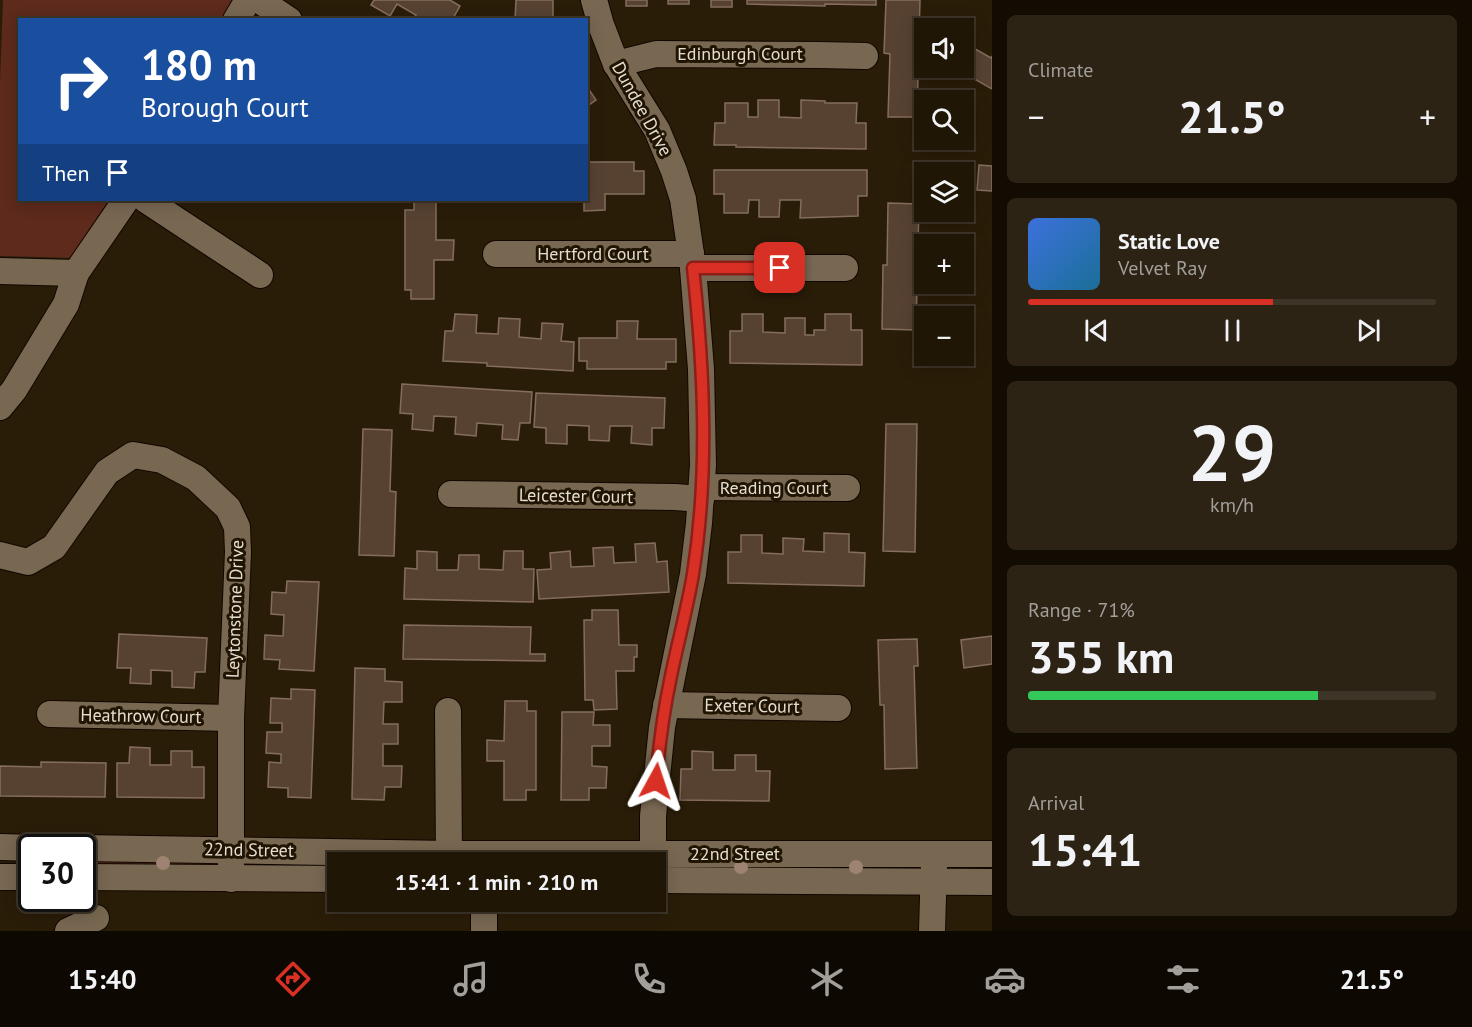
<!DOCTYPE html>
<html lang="en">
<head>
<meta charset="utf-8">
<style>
  body { margin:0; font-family:"PT Sans",sans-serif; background:#2d2314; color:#f1f3f6; height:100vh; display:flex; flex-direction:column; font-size:22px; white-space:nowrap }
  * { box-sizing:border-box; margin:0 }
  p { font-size:20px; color:#a29f9b }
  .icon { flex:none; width:33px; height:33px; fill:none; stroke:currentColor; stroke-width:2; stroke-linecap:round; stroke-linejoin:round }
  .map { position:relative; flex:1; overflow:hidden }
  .panel { display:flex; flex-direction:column; gap:15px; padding:15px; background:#120c03; width:480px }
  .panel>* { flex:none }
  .banner { position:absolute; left:18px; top:18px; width:570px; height:183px; border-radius:0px; box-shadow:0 3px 15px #0003,0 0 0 2px #3d3528; background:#1a4fa0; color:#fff; overflow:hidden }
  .buttons { position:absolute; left:914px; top:18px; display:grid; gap:12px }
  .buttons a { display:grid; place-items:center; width:60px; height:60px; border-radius:0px; background:#201606; box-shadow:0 3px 15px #0003,0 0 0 2px #3d3528; font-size:30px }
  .speed { position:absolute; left:18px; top:834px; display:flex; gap:12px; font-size:30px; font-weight:700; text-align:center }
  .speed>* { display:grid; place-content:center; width:78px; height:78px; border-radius:50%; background:#201606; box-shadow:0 3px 15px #0003,0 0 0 2px #3d3528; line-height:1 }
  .speed .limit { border:3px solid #111; border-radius:9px; background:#fff; color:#111 }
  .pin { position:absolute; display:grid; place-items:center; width:51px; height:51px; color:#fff; margin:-26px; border-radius:12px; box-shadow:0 3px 9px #0006 }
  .me { position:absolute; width:66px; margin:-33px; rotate:5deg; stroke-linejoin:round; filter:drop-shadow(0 0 4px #0008) }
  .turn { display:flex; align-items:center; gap:21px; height:126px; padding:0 24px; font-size:27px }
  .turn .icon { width:78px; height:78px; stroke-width:2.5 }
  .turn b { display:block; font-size:42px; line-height:51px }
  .then { display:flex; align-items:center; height:57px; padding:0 24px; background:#0003; gap:12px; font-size:22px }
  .big { font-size:45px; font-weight:700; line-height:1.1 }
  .panel .tile { flex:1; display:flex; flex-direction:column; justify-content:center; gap:9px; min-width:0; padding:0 21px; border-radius:9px; background:#2d2314 }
  .panel .dial { align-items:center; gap:0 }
  .dial b { font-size:78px; line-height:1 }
  .song { display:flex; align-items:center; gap:18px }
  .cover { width:72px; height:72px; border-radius:9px; background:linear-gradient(135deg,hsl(220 70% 55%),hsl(200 70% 35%)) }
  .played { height:6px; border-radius:3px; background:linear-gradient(90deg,#d93025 60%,#3d3528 60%) }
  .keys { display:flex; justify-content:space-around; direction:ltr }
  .heat { display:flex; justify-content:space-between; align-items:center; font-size:33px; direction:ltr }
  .charge { height:9px; border-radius:4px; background:linear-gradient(90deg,#34c759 71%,#3d3528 0) }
  .trip { position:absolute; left:327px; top:852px; width:339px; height:60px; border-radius:0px; background:#201606; box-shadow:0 3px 15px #0003,0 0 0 2px #3d3528; font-weight:700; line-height:60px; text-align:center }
  .dock { display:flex; height:96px; justify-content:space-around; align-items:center; background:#0d0902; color:#a29f9b }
  .dock .icon { width:42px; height:42px }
  .dock .current { color:#d93025 }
  .dock b { font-size:27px; color:#f1f3f6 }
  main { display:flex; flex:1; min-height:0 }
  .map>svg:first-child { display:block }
  .green { fill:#5d2a1c }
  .building { fill:#574232; stroke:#846d5c; stroke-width:1.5 }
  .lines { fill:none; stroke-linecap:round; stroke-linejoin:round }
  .minor-casing { stroke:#120700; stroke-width:28 }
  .minor { stroke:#786852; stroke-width:26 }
  .tree { fill:#9e8272 }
  .route-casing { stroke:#8d1f18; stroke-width:15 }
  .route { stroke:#d93025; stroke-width:10 }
  .labels { text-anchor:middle; stroke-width:6; stroke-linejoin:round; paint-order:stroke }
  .street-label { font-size:18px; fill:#e5ddd0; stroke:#201402 }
</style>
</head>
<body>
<main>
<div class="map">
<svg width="992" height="931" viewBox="0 0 992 931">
  <rect width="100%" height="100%" fill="#2a1d08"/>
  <g class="green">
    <polygon points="3,0 233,0 221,19 20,20 20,200 109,200 73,258 0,256 0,81"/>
    <polygon points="83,857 207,861 208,864 207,866 83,867"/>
  </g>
  <g class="building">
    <polygon points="374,0 450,0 460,6 452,20 413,20 416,15 397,4 390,16 371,5"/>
    <polygon points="516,0 553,0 553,19 515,20"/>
    <rect x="626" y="0" width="21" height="6"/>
    <rect x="668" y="0" width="21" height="4"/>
    <rect x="711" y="0" width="21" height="7"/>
    <polygon points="747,0 876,0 876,5 825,4 825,6 747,4"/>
    <polygon points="886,0 920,0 917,117 888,117 890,54 884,53"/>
    <polygon points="970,46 991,58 992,56 992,89 957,69 958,68 963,68 963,58"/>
    <polygon points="586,85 596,100 586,107"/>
    <polygon points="758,100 779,100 779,117 801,118 801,100 825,101 825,103 857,103 856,123 866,123 866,149 736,147 736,145 714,145 715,123 725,123 725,103 748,103 748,117 758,117"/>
    <polygon points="586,162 634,162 634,171 644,171 644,194 605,194 605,210 584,211 584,200 586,200"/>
    <polygon points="979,165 992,166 992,191 977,190"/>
    <polygon points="714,170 867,170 867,196 858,196 858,216 800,218 801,200 780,200 779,217 759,217 759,200 749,200 748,213 724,213 724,194 714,194"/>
    <polygon points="414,201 436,201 436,240 454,240 453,260 434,260 434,299 411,299 411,290 405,290 405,210 414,210"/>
    <polygon points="888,203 919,204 916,330 882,329 883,265 887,265"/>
    <polygon points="455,314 477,315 476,333 498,334 499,318 520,319 519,337 541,339 542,323 563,324 561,341 574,342 573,371 487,366 487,363 443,361 445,331 453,331"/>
    <polygon points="742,314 763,314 763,332 785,333 785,318 805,318 805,335 814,335 814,330 825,330 825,314 851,314 851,330 862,330 862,365 730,363 730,331 742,331"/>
    <polygon points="617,321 638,321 637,339 676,339 676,362 666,362 666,369 587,369 587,361 579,361 579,338 617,338"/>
    <polygon points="402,384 532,392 530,423 520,423 518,440 502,439 503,425 477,423 476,436 455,434 456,417 434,416 433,431 412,429 413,414 400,413"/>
    <polygon points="536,393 665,398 664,428 652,428 652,445 631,443 632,426 610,426 609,441 589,440 589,426 567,425 567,444 546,443 546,428 534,427"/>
    <polygon points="886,424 917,424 915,552 883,551"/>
    <polygon points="363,429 392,430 390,491 396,492 394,556 359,555"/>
    <polygon points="824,533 849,534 849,552 865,553 864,586 728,583 728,552 741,552 741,535 762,535 762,553 783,554 783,538 804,539 803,551 824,552"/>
    <polygon points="655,543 657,562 667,561 669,592 539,599 537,570 551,569 550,553 570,551 571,567 594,566 593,548 613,547 614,563 636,562 635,544"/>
    <polygon points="417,551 437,552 437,570 458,570 459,555 479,555 479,569 503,570 504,551 523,551 523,569 534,569 533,602 404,599 405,568 417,569"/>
    <polygon points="287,581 319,582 314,671 279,669 280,660 264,659 265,635 283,636 284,615 271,614 272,592 286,593"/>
    <polygon points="592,610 618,610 619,645 637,645 637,657 634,657 634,671 616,671 617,709 594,710 593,700 585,700 584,620 592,620"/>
    <polygon points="404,625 531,627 530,654 545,654 545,661 403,659"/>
    <polygon points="119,634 207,638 205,672 195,672 194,688 172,687 172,671 151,670 151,684 130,683 131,668 117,668"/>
    <polygon points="992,636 992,664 964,668 961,640"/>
    <polygon points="917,639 918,666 914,666 917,768 885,769 884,705 880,705 878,640"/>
    <polygon points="355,668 385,669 385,681 402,682 402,702 384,702 383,724 398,724 398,744 383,744 383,766 402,766 401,787 385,787 384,800 352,799"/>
    <polygon points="291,689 315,690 311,798 288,797 288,788 268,787 269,762 281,763 281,754 266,753 267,732 282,732 282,723 270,723 271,698 291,699"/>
    <polygon points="505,701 527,701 527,711 536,711 536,790 526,790 526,800 504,800 504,761 487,761 487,740 504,741"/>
    <polygon points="562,712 594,712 593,725 610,725 610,746 592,746 592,766 607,767 606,788 589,788 589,800 561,800"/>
    <polygon points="130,747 150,748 150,765 171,765 171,751 192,751 192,767 204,767 204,798 117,797 117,763 129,763"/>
    <polygon points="692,751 713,752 713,770 735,770 735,755 756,755 756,771 770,771 769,801 680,800 681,769 692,769"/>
    <polygon points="41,762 106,763 105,797 0,796 0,766 41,767"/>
  </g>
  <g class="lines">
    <g class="minor-casing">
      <g id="minor">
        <polyline points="259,0 289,20"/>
        <polyline points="594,0 601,25 616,64 657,130 674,171 683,199 693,268 701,369 703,465 699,523 693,574 662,727 653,816 653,862"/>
        <polyline points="236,20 248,0"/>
        <polyline points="616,64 656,54 819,55 865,56"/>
        <polyline points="146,200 260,275"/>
        <polyline points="496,254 691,254"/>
        <polyline points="693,268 845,268"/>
        <polyline points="0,271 76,273"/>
        <polyline points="0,407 14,390 66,304 76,273 126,200"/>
        <polyline points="702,487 847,488"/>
        <polyline points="451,494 675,497 701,499"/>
        <polyline points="0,555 28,562 54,547 107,472 133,455 162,460 196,478 228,508 237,527 238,552 231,718 231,879"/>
        <polyline points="666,705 838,708"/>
        <polyline points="448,711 449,862"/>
        <polyline points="50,714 231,718"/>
        <polyline points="0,847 36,848"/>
        <polyline points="82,848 449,854 992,854"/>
        <polyline points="0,877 32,877"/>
        <polyline points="82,877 338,879"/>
        <polyline points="656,880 992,882"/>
        <polyline points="68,931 96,918"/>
        <polyline points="484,931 484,902"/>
        <polyline points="932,931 934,865"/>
      </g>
    </g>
    <use href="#minor" class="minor"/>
  </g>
  <g class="tree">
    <circle cx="163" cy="863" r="7"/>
    <circle cx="741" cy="867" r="7"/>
    <circle cx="856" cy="867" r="7"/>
  </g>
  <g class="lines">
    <g class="route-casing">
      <path id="route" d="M656,781c3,-34 7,-67 14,-100 7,-36 17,-71 23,-107 16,-101 11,-205 0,-306h87"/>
    </g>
    <use href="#route" class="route"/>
  </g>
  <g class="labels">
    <g class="street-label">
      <text x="740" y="60">Edinburgh Court</text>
      <text transform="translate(642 109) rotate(61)" y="6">Dundee Drive</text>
      <text x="593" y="260">Hertford Court</text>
      <text x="774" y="494">Reading Court</text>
      <text transform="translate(576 496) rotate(1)" y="6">Leicester Court</text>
      <text transform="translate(235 609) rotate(-88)" y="6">Leytonstone Drive</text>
      <text transform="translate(752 706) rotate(1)" y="6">Exeter Court</text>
      <text transform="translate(141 716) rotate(1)" y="6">Heathrow Court</text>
      <text transform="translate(249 850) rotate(1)" y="6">22nd Street</text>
      <text x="735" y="860">22nd Street</text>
    </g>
  </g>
</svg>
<div class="buttons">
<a><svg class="icon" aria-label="sound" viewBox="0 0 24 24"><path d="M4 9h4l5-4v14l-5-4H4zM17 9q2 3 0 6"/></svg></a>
<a><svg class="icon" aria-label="search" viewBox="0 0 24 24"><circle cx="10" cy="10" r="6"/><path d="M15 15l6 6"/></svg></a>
<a><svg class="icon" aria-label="layers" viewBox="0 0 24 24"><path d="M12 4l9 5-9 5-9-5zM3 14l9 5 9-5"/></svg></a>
<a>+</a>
<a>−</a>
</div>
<div class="speed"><div class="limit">30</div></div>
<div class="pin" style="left:780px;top:268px;background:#d93025"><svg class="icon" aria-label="arrive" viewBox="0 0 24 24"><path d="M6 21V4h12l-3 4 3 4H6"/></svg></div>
<svg class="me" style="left:656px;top:781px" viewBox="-20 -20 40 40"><path d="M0-17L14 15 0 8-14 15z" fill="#d93025" stroke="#fff" stroke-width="4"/></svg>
<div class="trip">15:41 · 1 min · 210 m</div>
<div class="banner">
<div class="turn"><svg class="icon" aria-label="right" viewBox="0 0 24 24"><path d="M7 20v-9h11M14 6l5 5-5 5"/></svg><div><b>180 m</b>Borough Court</div></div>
<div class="then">Then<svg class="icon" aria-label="arrive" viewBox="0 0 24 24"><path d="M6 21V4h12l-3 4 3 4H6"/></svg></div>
</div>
</div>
<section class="panel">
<div class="tile"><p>Climate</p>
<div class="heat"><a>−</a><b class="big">21.5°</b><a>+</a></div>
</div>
<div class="tile">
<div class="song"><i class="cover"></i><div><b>Static Love</b><p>Velvet Ray</p></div></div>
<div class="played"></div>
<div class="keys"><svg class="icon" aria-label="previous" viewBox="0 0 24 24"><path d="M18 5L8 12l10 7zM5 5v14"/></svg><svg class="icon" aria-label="pause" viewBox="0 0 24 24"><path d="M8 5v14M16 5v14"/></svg><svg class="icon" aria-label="next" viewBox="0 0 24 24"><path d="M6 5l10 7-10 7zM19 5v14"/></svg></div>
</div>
<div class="tile dial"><b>29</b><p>km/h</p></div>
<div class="tile"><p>Range · 71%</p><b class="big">355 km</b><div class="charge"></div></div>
<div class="tile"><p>Arrival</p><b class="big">15:41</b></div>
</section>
</main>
<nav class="dock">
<b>15:40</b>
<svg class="icon current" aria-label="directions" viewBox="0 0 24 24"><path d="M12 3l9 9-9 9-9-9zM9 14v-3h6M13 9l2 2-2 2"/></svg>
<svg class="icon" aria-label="music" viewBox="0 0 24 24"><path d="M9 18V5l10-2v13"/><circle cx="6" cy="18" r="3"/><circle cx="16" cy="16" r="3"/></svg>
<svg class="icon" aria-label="phone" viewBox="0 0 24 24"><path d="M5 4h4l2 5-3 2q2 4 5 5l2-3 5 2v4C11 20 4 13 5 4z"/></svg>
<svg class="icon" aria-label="climate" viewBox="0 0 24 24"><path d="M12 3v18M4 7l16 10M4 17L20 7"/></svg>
<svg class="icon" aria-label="car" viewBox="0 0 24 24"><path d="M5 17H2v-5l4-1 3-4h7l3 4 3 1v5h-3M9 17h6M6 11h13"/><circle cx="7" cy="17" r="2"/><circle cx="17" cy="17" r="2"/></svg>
<svg class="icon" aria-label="filters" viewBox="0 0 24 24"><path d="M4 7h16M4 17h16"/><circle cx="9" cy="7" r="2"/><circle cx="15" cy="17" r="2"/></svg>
<b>21.5°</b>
</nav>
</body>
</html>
